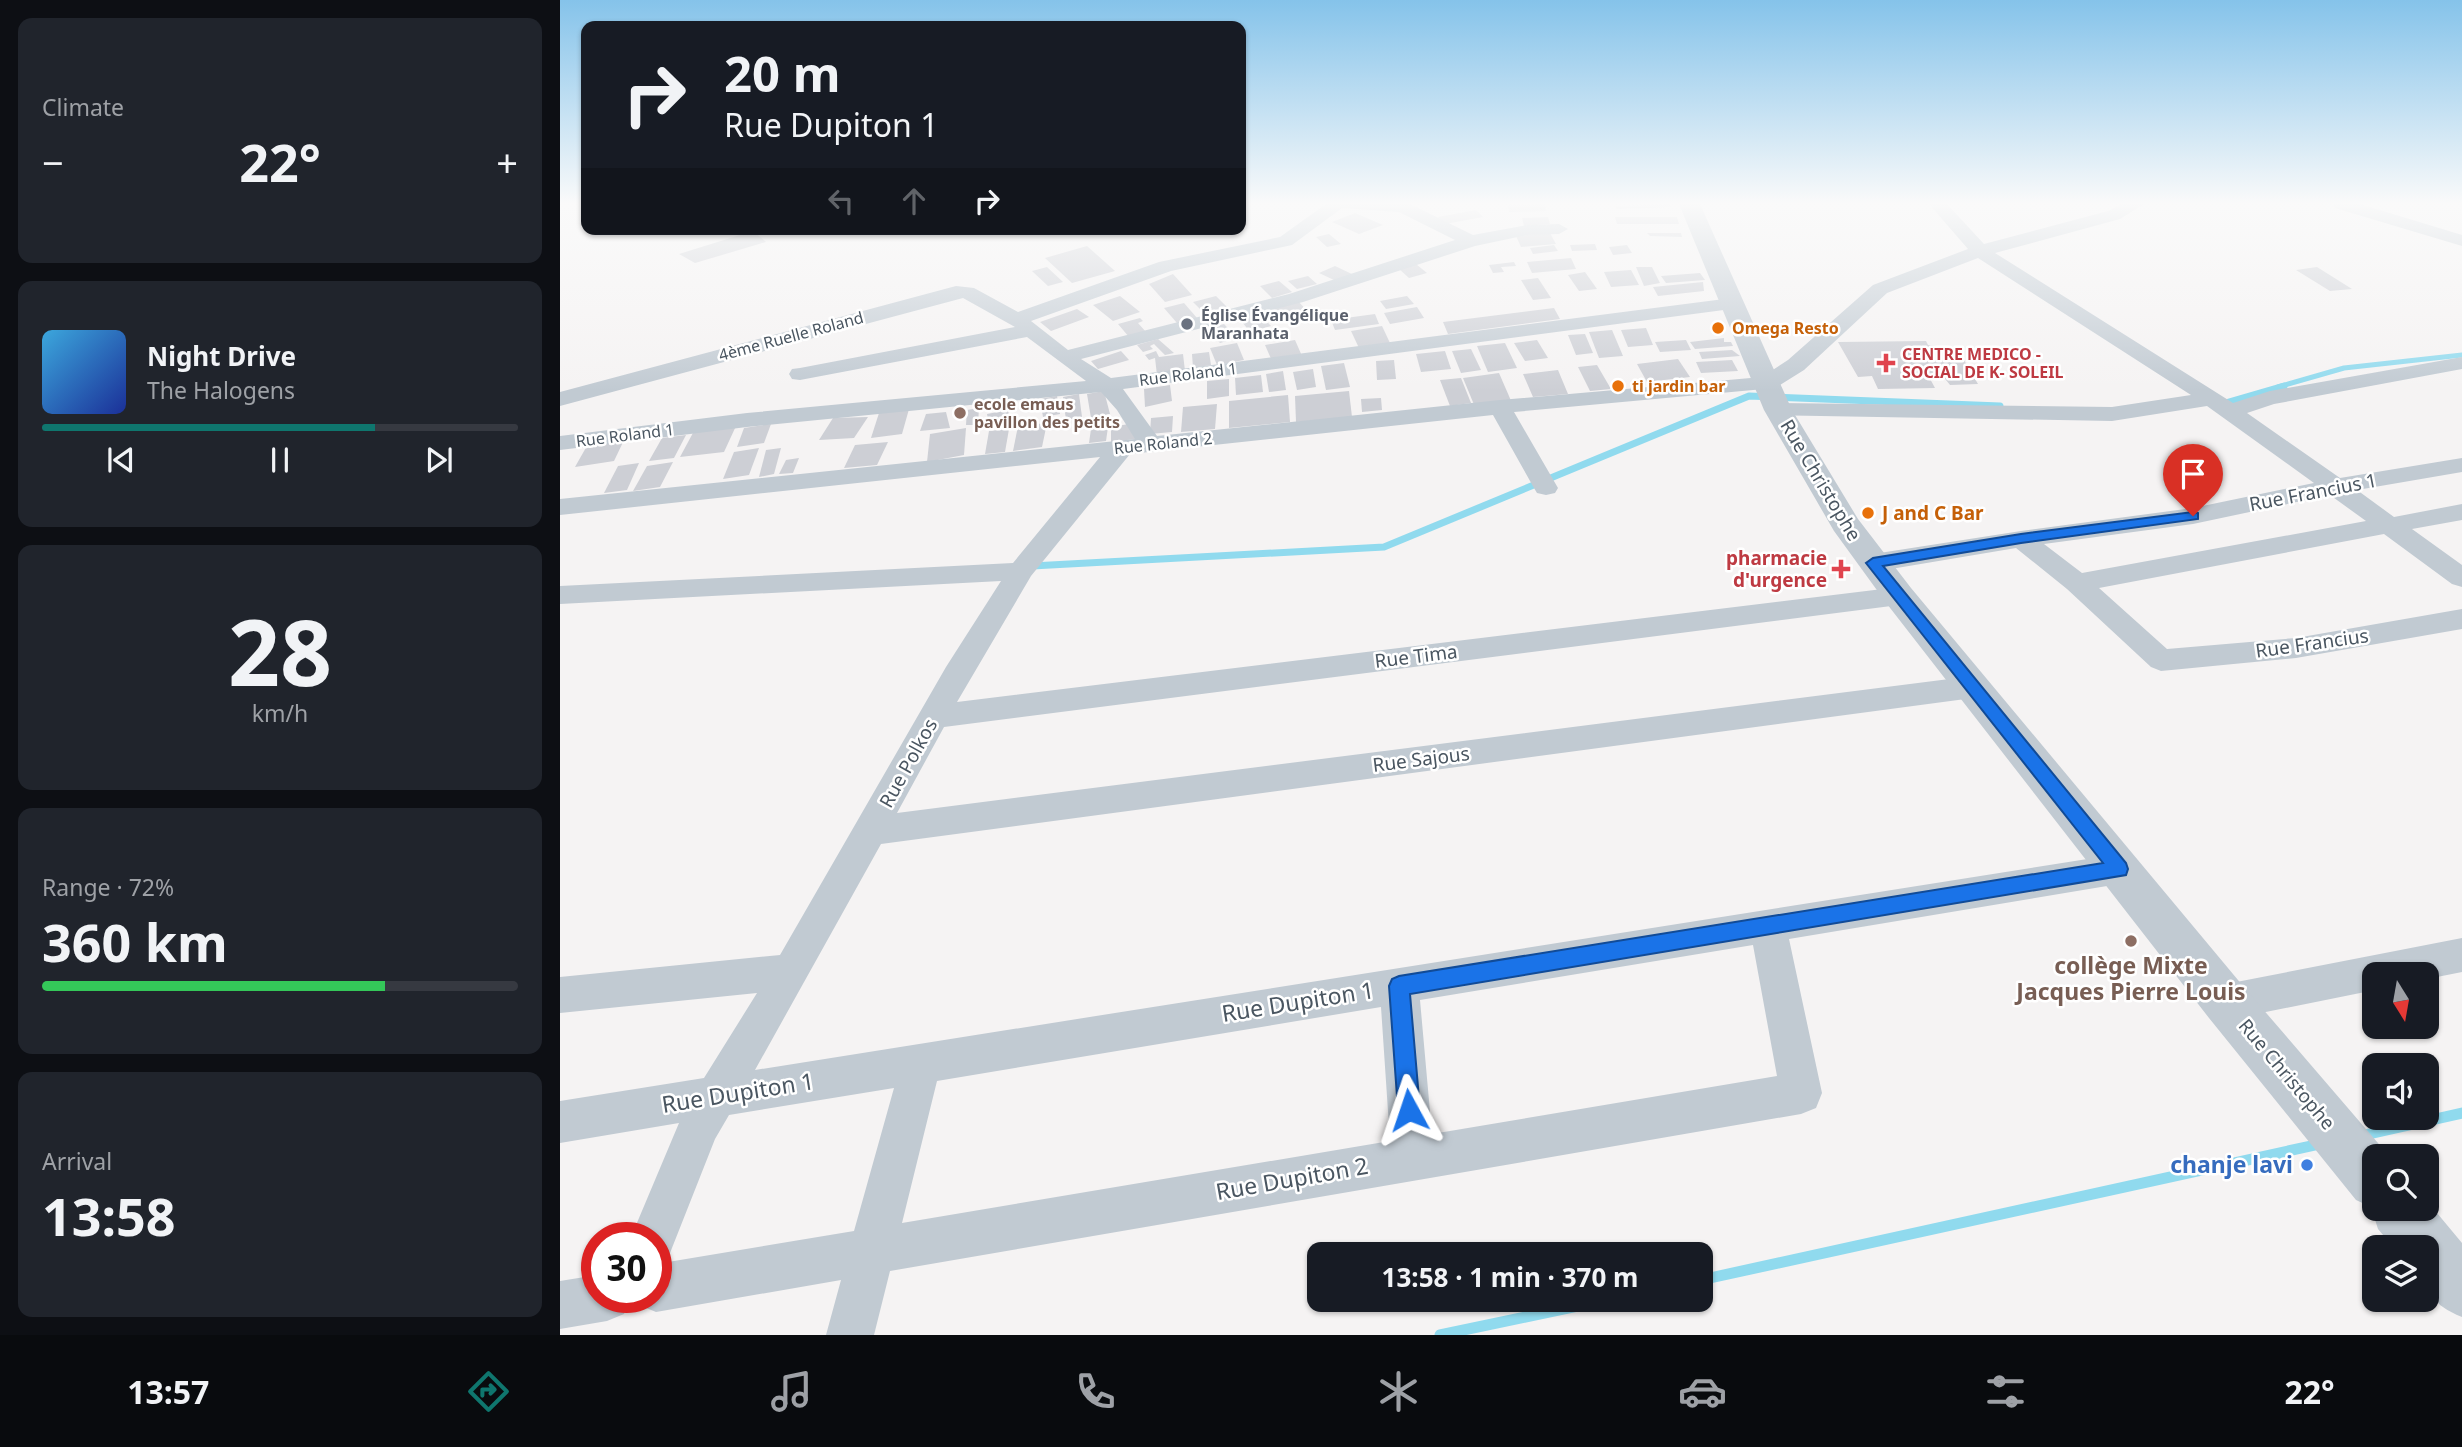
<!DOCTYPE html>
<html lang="en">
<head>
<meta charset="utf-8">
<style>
  body { margin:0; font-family:"Noto Sans",sans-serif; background:#20242c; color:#f1f3f6; height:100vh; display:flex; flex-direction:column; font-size:26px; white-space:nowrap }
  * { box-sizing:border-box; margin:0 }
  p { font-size:23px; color:#9ea1a6 }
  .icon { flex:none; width:38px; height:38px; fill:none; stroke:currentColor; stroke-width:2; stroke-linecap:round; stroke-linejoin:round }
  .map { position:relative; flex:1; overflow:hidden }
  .drawer { display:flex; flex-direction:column; gap:18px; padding:18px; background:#0d0f14; width:560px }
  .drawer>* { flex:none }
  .guide { position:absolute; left:21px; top:21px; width:665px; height:214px; border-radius:14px; box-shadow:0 2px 5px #0004; background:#171b24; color:#f1f3f6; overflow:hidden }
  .needle { width:46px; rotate:169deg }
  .buttons { position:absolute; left:1802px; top:962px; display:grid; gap:14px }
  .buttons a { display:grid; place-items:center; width:77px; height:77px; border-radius:14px; background:#171b24; box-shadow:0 2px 5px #0004; font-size:35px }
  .speed { position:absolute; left:21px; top:1222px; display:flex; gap:14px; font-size:35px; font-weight:700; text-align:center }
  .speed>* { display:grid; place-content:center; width:91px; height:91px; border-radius:50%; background:#171b24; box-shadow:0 2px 5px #0004; line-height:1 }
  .speed .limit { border:10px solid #d22; background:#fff; color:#111 }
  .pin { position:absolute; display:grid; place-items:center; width:60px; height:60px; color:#fff; margin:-72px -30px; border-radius:50% 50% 50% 0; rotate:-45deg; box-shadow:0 0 7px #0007 }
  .pin .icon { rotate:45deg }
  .me { position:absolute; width:77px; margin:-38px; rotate:355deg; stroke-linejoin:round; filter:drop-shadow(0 0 5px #0008) }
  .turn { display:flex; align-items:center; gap:24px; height:147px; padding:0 28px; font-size:32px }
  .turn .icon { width:91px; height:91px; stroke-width:2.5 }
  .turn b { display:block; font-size:49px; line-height:60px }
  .lanes { display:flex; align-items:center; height:66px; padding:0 28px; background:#0003; justify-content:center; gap:35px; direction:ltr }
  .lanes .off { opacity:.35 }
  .big { font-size:52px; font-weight:700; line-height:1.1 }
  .drawer .widget { flex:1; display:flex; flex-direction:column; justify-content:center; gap:10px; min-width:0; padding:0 24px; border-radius:14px; background:#20242c }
  .drawer .dial { align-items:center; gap:0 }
  .dial b { font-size:91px; line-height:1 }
  .song { display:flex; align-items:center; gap:21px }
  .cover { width:84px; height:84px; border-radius:10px; background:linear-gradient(135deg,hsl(200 70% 55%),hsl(230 70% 35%)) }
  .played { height:7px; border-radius:4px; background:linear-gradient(90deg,#0f766e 70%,#363941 70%) }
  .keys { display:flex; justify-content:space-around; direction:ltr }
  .heat { display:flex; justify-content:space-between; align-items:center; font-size:38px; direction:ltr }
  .charge { height:10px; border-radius:5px; background:linear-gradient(90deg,#34c759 72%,#363941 0) }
  .trip { position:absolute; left:747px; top:1242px; width:406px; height:70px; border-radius:14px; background:#171b24; box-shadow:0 2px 5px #0004; font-weight:700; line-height:70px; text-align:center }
  .dock { display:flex; height:112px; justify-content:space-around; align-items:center; background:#090b0e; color:#9ea1a6 }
  .dock .icon { width:49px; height:49px }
  .dock .current { color:#0f766e }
  .dock b { font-size:32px; color:#f1f3f6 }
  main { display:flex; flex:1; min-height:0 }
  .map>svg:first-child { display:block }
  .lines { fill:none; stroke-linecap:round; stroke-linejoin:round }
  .stream-far2 { stroke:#90daee; stroke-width:5 }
  .stream-far1 { stroke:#90daee; stroke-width:7 }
  .stream { stroke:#90daee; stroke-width:11 }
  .building { fill:#cdcfd5 }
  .minor { fill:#c1cad2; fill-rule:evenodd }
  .tertiary { fill:#c1cad2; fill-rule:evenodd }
  .route { fill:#1a73e8; stroke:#114b97; stroke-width:2 }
  .worship-dot { fill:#6b7280; stroke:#fff; stroke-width:2.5 }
  .food-dot { fill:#e8710a; stroke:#fff; stroke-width:2.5 }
  .health-dot { fill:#e0444e; stroke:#fff; stroke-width:2.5 }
  .education-dot { fill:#8d6e63; stroke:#fff; stroke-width:2.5 }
  .shop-dot { fill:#3f7fe0; stroke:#fff; stroke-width:2.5 }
  .labels { text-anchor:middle; stroke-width:5; stroke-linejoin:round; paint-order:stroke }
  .far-worship-label { font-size:16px; font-weight:bold; fill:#5b616d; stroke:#fff; text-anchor:start }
  .far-food-label { font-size:16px; font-weight:bold; fill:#c56008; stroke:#fff; text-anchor:start }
  .far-street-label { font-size:16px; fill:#4a5661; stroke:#fff }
  .far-health-label { font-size:16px; font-weight:bold; fill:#be3a42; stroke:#fff; text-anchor:start }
  .far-education-label { font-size:16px; font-weight:bold; fill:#785e54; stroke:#fff; text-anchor:start }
  .street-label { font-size:19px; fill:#4a5661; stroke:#fff }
  .food-label { font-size:19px; font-weight:bold; fill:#c56008; stroke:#fff; text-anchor:start }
  .health-label { font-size:19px; font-weight:bold; fill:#be3a42; stroke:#fff; text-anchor:end }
  .near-education-label { font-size:23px; font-weight:bold; fill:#785e54; stroke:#fff }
  .near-street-label { font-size:23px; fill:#4a5661; stroke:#fff }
  .near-shop-label { font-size:23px; font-weight:bold; fill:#366cbe; stroke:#fff; text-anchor:end }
</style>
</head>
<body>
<main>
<section class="drawer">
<div class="widget"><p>Climate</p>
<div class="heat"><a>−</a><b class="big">22°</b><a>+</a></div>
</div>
<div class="widget">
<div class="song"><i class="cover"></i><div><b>Night Drive</b><p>The Halogens</p></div></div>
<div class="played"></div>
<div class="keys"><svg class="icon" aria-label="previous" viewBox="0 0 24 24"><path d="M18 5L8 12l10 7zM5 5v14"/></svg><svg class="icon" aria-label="pause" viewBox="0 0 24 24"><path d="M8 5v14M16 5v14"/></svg><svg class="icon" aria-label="next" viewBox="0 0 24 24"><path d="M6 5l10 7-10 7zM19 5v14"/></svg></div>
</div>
<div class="widget dial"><b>28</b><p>km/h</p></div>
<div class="widget"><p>Range · 72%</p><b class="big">360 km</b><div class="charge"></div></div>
<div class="widget"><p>Arrival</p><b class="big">13:58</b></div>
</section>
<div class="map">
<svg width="1902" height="1335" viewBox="0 0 1902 1335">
  <rect width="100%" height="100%" fill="#f5f3f3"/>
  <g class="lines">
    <polyline class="stream-far2" points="1718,387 1784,368 1902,355"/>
    <g class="stream-far1">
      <polyline points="1662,404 1724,386"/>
      <polyline points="472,566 824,547 1189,396 1440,406"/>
    </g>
    <g class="stream">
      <polyline points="1800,1136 1902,1113"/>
      <polyline points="1141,1280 1760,1144"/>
      <polyline points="880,1335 1046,1300"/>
    </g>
  </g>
  <g class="building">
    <polygon points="985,204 986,211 949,212 948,205"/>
    <polygon points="1110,204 1112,207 1057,209 1055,206"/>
    <polygon points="916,210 923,217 885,224 878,217"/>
    <polygon points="795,213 823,225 799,234 772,222"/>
    <polygon points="988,217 990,224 964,226 962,218"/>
    <polygon points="1055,217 1117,217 1119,224 1057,224"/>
    <polygon points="193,231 206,242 135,263 119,254"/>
    <polygon points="990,233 996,244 961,247 956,236"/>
    <polygon points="1087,233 1121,233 1122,237 1090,236"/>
    <polygon points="769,234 781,244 767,247 756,237"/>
    <polygon points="1035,244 1037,250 1012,251 1010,245"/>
    <polygon points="994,245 998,251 973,254 970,248"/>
    <polygon points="1067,245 1072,253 1053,255 1049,247"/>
    <polygon points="527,246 555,271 512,283 485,258"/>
    <polygon points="1011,258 1016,269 972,273 967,262"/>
    <polygon points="954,262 956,266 941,267 944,272 933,273 929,265"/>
    <polygon points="856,264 867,273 849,278 838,268"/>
    <polygon points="775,266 794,275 774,280 759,273"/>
    <polygon points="487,267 503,282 488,286 472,271"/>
    <polygon points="1076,267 1092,267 1100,283 1084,286"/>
    <polygon points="1757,267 1792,289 1770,291 1736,270"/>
    <polygon points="1071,270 1079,285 1051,287 1044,272"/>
    <polygon points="1025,272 1037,289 1019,291 1008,275"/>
    <polygon points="1140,273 1145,280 1106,283 1101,276"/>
    <polygon points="613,274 632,295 605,302 589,284"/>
    <polygon points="748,276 757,284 737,289 728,281"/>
    <polygon points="978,278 991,298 973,300 961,280"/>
    <polygon points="719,281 732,292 712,298 700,286"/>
    <polygon points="1143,282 1144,291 1098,296 1093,287"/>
    <polygon points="560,296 580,312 553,321 533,305"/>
    <polygon points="656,296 671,311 649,318 633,302"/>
    <polygon points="847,296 854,304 826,309 820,301"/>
    <polygon points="739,302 748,312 717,320 709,310"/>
    <polygon points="624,303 637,318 617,323 604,308"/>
    <polygon points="857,307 864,318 830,324 824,313"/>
    <polygon points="994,308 1000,319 888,334 883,322"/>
    <polygon points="517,309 529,317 491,331 480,322"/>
    <polygon points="699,313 711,326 690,332 679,318"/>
    <polygon points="815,314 819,324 775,330 771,320"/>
    <polygon points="580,318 583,321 578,323 586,332 569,337 558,324"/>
    <polygon points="664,324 677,338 660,343 647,329"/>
    <polygon points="822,326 830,343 799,348 791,331"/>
    <polygon points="1086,328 1093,345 1068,347 1061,330"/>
    <polygon points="1052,330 1063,356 1039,358 1029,332"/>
    <polygon points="1025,334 1033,353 1016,355 1008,335"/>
    <polygon points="1164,338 1164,342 1171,342 1173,346 1135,349 1130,342"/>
    <polygon points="598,339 614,353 605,355 594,344 590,346 593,349 583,352 577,345"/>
    <polygon points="735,340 742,356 712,361 705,345"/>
    <polygon points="977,340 988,358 965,361 954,343"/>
    <polygon points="1126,340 1131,350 1100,352 1095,342"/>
    <polygon points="1366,341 1368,345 1377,346 1378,349 1397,348 1418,384 1390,385 1382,375 1368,375 1375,388 1318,389 1312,376 1298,377 1278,342"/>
    <polygon points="677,343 684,360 657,365 650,348"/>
    <polygon points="945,343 957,368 928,372 917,346"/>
    <polygon points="911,349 921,370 901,373 892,351"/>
    <polygon points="1172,350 1180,356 1142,359 1139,352"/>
    <polygon points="561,351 569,360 538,369 531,361"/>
    <polygon points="596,351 599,357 623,354 625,371 597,375 595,358 589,360 585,355"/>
    <polygon points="885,351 891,369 861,372 856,354"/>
    <polygon points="649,352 651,365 633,368 632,354"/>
    <polygon points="1118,359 1130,377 1087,382 1077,364"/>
    <polygon points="834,360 836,379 817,380 816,361"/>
    <polygon points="1172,360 1178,371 1141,373 1136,362"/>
    <polygon points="784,363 790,387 766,390 761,366"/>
    <polygon points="1037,365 1051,389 1030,391 1018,367"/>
    <polygon points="753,369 756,387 737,390 733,372"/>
    <polygon points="998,370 1008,394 973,397 963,374"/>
    <polygon points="723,371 726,390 709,392 706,374"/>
    <polygon points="939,373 952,403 915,407 903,378"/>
    <polygon points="701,375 703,392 676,395 675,378"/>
    <polygon points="901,378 911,403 890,406 880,380"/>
    <polygon points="669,379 669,396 647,399 647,381"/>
    <polygon points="610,385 612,401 585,407 584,389"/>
    <polygon points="544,391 550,414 531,418 527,394"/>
    <polygon points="789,391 792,417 736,422 735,396"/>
    <polygon points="519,394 522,417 506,420 503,397"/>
    <polygon points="728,395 730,422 669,428 669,401"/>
    <polygon points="497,396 500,414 483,417 480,399"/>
    <polygon points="821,398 822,410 802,412 801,399"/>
    <polygon points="657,404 655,429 621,432 623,407"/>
    <polygon points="419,408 418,425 406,425 407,410"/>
    <polygon points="349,409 342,434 311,438 319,413"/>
    <polygon points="448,410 450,420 429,425 427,414"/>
    <polygon points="386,412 390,428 360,431 366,414"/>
    <polygon points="613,416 612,432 590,434 591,418"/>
    <polygon points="308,417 294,438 259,440 273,418"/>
    <polygon points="487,423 482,447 453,451 458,426"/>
    <polygon points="575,423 575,439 551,442 551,427"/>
    <polygon points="211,424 204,443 177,447 184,428"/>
    <polygon points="176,426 164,452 120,457 134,431"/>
    <polygon points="548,427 546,441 529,443 531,429"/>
    <polygon points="406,428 404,455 367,462 370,434"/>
    <polygon points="449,429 445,452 425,454 429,431"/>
    <polygon points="126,435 114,458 89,461 102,438"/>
    <polygon points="65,438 54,461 15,467 28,444"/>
    <polygon points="328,442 317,465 284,468 295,445"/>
    <polygon points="199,448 189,475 163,479 174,452"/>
    <polygon points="221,448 214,474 199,477 206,450"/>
    <polygon points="239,458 233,473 219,474 226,460"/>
    <polygon points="113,462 100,487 73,491 87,466"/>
    <polygon points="79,463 67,490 44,493 58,466"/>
  </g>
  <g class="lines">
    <g class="minor">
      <path d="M766,204h84l63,31 54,-10 32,-1 9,5 -9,5 -32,1 -52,11 -172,56 -222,57 30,19 621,-80 10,6 -3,4 -616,81 34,47 343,-36 262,-23 26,-17 85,-75 95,-36 -39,-45h18l37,40 124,-33 14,-7h22l-24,15 -125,34 238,150 37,-12 192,-34v12l-188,35 -27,9 93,65 122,-20v14l-105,18 37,27 68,-13v16l-50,9 50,36v22l-10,-3 -68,-50 -285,54 68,61 129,-11 166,-29v20l-166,29 -135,13 -10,-4 -84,-78 -51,-41 -143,24 -9,-3 -4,-6 4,-6 9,-3 148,-23 172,-23 121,-25 -107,-77 -95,15 -342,-6 -3,-5 3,-5 8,-2 334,4 79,-12 -213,-137 -91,35 -83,77 -29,18 -261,24 44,76 -3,5 -9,2 -9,-2 -3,-5 -41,-73 -363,39 -99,122 -74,126 942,-115 10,2 4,7 -4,7 -10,2 -955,122 -47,86 1076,-137 11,3 4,8 -4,8 -11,3 -1092,146 -126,226 1364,-216 13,4 5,11 -5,11 -13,4 -330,55 33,154 -6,15 -15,6 -911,157 -16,64h-48l15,-55 -185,32 -17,-7 -3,-8h20v-33l198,-33 40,-143 -165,27 -14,24 -45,114 -14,6v-22h-25l48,-114 -119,20v-42l144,-23 53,-85 -197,20v-36l220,-22 166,-288 55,-86 -441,23v-18l453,-23 87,-106 -540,58v-16l575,-60 -18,-29 -16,-18 -354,35 -187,23v-14l187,-23 339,-32 -59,-44 -227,43 -8,-1 -3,-5 3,-5 8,-1 215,-41 -52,-29 -403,108v-14l396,-106 18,2 44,24 141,-50 121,-25zM782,208l57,4 56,28 -166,54 -221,56 -37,-29 140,-50 121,-26zM1770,495l36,26 -284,52 -38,-29 149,-20zM1193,945l24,131 -345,58 -12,-134zM821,1007l9,134 -488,82 35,-142z"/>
      <polygon points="1773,204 1800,204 1902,235 1902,246 1775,208"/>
      <polygon points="1902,938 1902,972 1867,979 1867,975 1815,975 1815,990 1666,1020 1652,1015 1646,1002 1652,989 1666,984"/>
      <polygon points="37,1275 37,1297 71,1297 64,1314 47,1321 0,1329 0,1281"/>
    </g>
    <path class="tertiary" d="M1119,204h21l92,206 66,109 53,69 332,398 147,171h-15v52h52v-8l35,42v74c-39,-16 -35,-31 -35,-69h-33l-16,-19 -7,-22 -15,-7 -147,-182 -322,-414 -53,-73 -70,-121z"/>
  </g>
  <linearGradient id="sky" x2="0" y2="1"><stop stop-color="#85c3ea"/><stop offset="0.52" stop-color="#fafafa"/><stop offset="1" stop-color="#fafafa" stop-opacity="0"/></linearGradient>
  <rect width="1902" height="391" fill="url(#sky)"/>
  <polygon class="route" points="1633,512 1638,513 1638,519 1461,543 1323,566 1566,863 1568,869 1566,875 850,994 860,1110 857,1117 849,1121 841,1117 838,1110 829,986 832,979 839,976 1543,863 1306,563 1313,558 1461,534"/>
  <circle class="worship-dot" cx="627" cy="324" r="7"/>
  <g class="food-dot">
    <circle cx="1158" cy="328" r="7"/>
    <circle cx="1058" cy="386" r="7"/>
    <circle cx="1308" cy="513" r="7"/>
  </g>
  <g class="health-dot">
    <path d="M1322.5 352.5h7v7h7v7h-7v7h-7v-7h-7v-7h7z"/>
    <path d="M1277.5 558.5h7v7h7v7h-7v7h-7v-7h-7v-7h7z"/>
  </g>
  <g class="education-dot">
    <circle cx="400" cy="413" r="7"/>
    <circle cx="1571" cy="941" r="7"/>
  </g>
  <circle class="shop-dot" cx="1747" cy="1165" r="7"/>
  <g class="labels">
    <g class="far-worship-label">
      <text x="641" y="321">Église Évangélique<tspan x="641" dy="18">Maranhata</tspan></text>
    </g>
    <g class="far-food-label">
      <text x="1172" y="334">Omega Resto</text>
      <text x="1072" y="392">ti jardin bar</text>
    </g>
    <g class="far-street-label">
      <text transform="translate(231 336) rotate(-15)" y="6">4ème Ruelle Roland</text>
      <text transform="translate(628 374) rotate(-7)" y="6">Rue Roland 1</text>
      <text transform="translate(65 435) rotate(-7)" y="6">Rue Roland 1</text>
      <text transform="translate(603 443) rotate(-6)" y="6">Rue Roland 2</text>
    </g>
    <g class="far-health-label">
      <text x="1342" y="360">CENTRE MEDICO -<tspan x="1342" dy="18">SOCIAL DE K- SOLEIL</tspan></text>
    </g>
    <g class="far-education-label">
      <text x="414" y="410">ecole emaus<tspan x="414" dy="18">pavillon des petits</tspan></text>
    </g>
    <g class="street-label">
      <text transform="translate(1261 480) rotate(59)" y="7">Rue Christophe</text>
      <text transform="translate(1753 492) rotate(-11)" y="7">Rue Francius 1</text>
      <text transform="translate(1752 643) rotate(-8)" y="7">Rue Francius</text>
      <text transform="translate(856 656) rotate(-7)" y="7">Rue Tima</text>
      <text transform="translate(861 759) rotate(-7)" y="7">Rue Sajous</text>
      <text transform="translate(348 763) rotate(-61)" y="7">Rue Polkos</text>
      <text transform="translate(1727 1074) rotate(50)" y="7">Rue Christophe</text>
    </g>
    <g class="food-label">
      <text x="1322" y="520">J and C Bar</text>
    </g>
    <g class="health-label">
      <text x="1267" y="565">pharmacie<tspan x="1267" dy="22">d'urgence</tspan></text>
    </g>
    <g class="near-education-label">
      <text x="1571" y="974">collège Mixte<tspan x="1571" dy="26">Jacques Pierre Louis</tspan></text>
    </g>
    <g class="near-street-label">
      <text transform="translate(738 1002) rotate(-9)" y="8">Rue Dupiton 1</text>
      <text transform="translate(178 1093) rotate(-9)" y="8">Rue Dupiton 1</text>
      <text transform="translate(732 1179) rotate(-10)" y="8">Rue Dupiton 2</text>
    </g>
    <g class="near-shop-label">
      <text x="1733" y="1173">chanje lavi</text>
    </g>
  </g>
</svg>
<div class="buttons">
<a><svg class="needle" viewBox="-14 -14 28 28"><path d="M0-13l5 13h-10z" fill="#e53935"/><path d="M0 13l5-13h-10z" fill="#9ea1a6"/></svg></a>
<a><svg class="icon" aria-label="sound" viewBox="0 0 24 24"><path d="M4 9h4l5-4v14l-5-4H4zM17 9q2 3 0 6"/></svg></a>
<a><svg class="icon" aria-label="search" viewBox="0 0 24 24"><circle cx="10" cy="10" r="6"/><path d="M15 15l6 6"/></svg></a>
<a><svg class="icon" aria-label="layers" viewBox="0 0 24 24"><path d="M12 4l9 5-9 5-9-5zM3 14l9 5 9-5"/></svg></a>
</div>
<div class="speed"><div class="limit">30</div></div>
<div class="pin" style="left:1633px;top:516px;background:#d93025"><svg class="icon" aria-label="arrive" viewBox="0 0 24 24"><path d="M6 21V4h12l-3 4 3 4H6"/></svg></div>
<svg class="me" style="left:849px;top:1110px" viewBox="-20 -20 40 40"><path d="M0-17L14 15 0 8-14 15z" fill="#1a73e8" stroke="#fff" stroke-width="4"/></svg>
<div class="trip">13:58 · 1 min · 370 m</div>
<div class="guide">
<div class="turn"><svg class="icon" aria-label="right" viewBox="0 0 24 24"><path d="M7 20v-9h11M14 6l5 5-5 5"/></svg><div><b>20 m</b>Rue Dupiton 1</div></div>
<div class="lanes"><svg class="icon off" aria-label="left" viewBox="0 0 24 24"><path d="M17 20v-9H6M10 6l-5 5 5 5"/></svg><svg class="icon off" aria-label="ahead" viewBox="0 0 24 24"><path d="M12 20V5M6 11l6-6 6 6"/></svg><svg class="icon" aria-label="right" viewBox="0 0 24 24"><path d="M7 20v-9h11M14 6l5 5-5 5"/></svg></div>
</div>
</div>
</main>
<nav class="dock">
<b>13:57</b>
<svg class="icon current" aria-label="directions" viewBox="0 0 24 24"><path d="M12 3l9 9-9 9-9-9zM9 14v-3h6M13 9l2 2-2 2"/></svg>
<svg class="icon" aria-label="music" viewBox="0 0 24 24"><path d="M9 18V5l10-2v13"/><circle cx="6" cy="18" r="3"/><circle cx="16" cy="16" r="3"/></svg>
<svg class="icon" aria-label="phone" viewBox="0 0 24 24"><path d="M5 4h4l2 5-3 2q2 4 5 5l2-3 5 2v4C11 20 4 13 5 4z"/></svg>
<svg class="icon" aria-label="climate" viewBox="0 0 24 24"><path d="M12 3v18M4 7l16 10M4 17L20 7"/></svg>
<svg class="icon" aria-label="car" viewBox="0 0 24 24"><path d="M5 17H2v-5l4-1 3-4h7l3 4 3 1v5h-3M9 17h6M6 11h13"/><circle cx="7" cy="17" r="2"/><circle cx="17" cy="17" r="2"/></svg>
<svg class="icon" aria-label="filters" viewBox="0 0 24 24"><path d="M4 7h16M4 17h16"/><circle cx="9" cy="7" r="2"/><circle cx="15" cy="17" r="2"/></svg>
<b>22°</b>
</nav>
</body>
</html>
